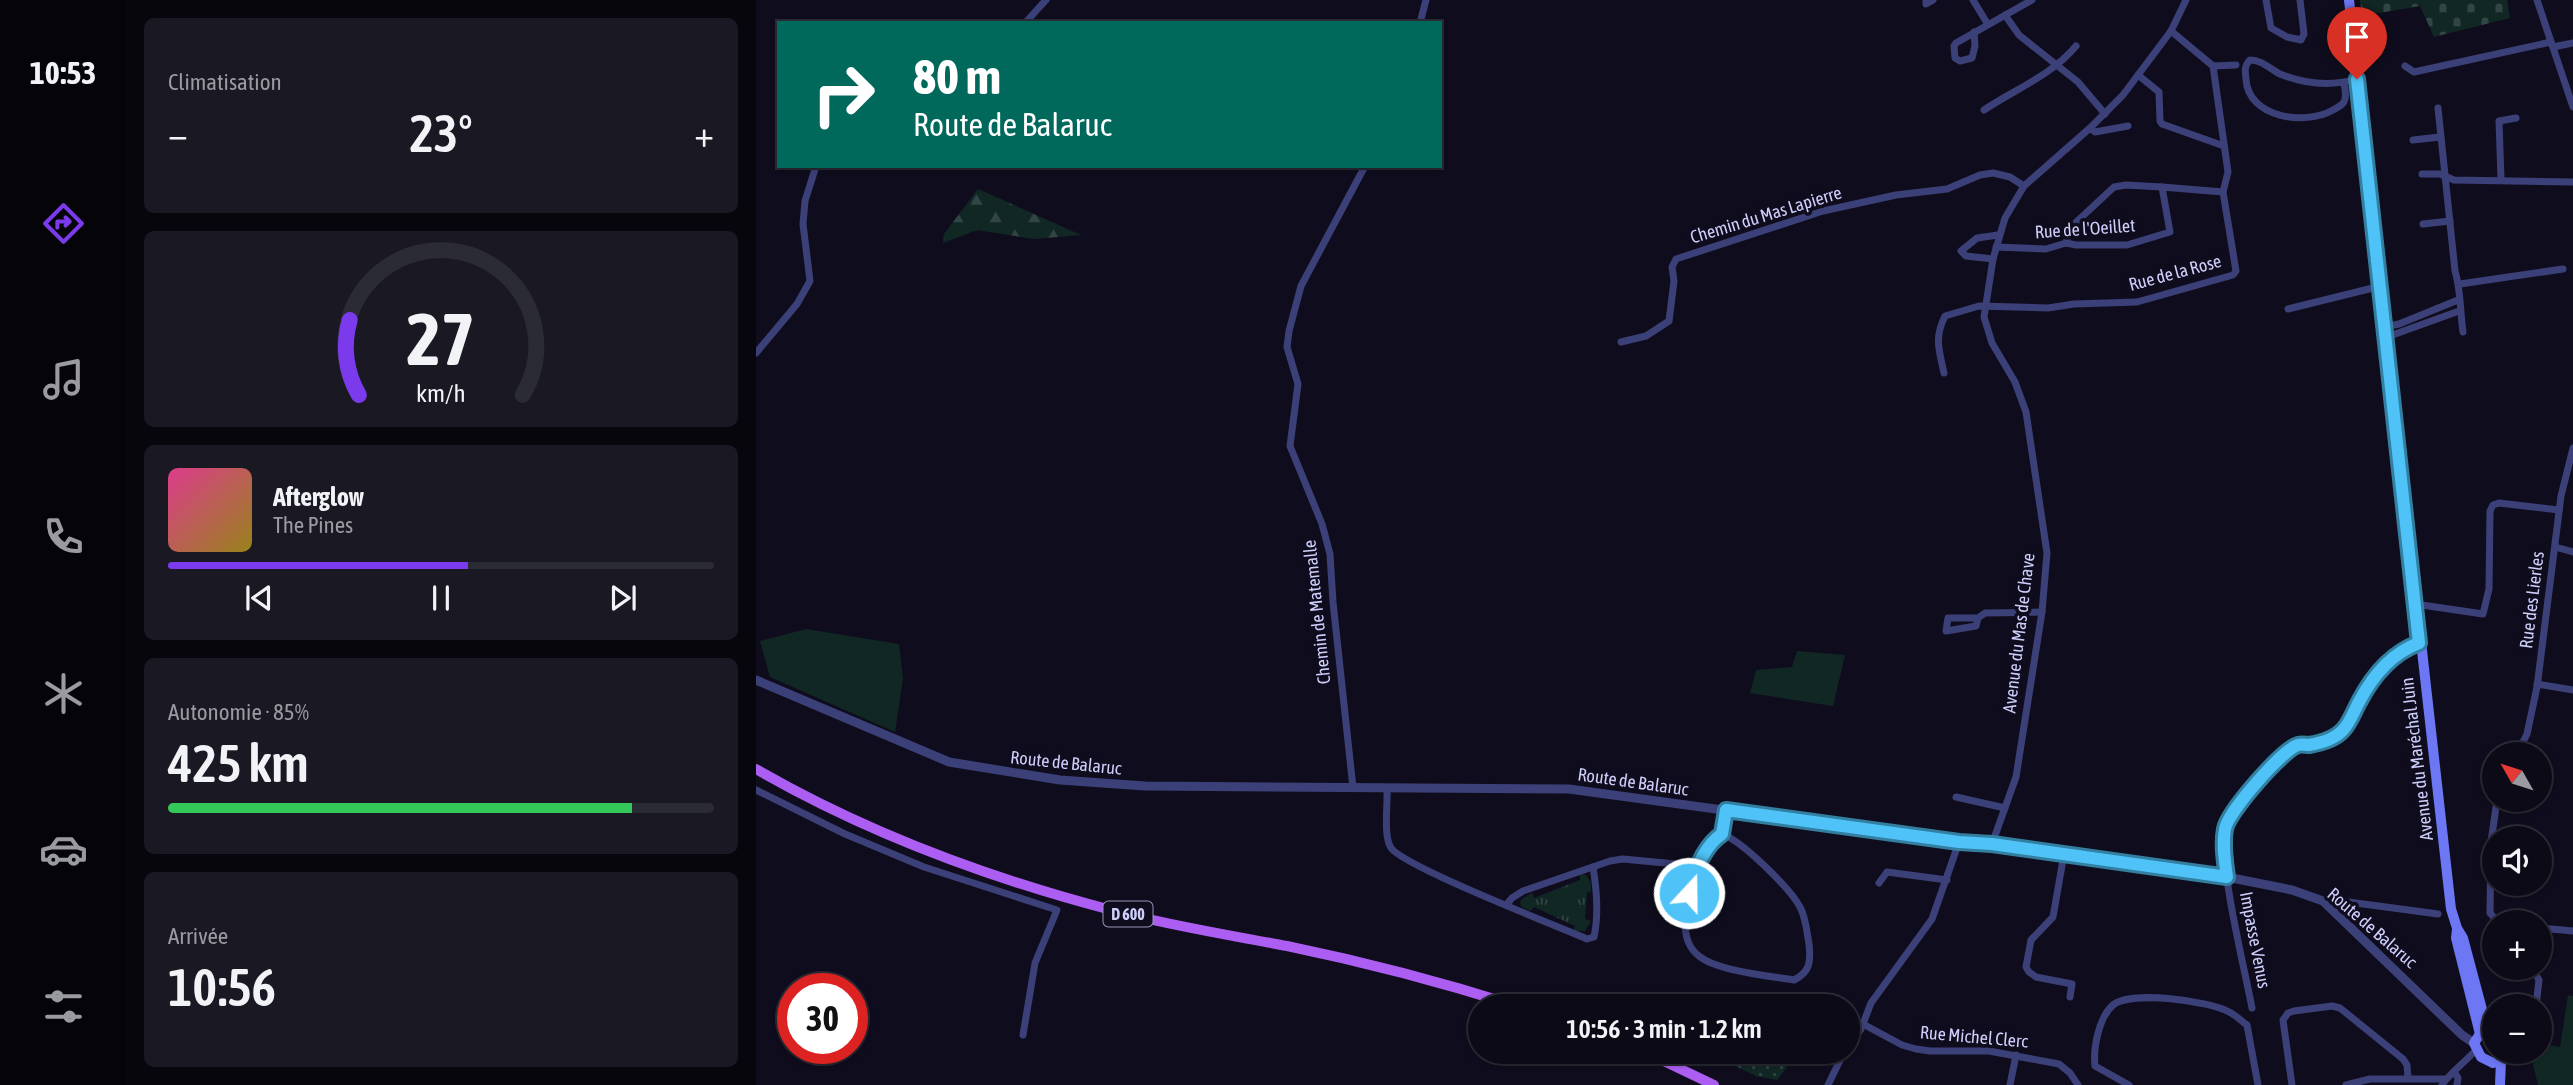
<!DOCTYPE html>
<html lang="fr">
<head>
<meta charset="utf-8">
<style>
  body { margin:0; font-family:"Asap Condensed",sans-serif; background:#191823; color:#f1f3f6; height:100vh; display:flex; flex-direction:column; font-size:26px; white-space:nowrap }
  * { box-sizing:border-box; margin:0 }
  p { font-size:23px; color:#9a9aa1 }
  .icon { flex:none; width:38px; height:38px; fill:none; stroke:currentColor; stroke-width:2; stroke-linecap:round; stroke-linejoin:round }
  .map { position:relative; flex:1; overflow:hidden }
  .panel { display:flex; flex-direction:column; gap:18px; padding:18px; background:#06060c; width:630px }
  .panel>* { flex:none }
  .guide { position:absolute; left:21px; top:21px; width:665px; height:147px; border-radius:0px; box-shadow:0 2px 5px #0004,0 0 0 2px #2b2b35; background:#00695c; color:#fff; overflow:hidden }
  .needle { width:46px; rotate:309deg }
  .fabs { position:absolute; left:1726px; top:742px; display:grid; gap:14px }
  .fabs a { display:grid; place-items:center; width:70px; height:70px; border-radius:50%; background:#0b0a16; box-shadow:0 2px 5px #0004,0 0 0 2px #2b2b35; font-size:35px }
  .speed { position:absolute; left:21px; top:973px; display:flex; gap:14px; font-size:35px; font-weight:700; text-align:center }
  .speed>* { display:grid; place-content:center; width:91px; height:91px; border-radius:50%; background:#0b0a16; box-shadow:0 2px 5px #0004,0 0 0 2px #2b2b35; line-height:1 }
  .speed .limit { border:10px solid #d22; background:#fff; color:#111 }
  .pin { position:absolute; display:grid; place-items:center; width:60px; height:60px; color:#fff; margin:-72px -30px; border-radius:50% 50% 50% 0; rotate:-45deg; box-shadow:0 0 7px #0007 }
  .pin .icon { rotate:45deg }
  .me { position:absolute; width:77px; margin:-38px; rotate:21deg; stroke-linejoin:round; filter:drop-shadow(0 0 5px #0008) }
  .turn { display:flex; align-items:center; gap:24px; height:147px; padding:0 21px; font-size:32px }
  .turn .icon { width:91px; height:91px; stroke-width:2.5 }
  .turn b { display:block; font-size:49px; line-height:60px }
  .big { font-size:52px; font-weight:600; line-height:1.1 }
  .panel .card { flex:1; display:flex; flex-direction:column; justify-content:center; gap:10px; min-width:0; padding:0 24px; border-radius:10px; background:#191823 }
  .panel .dial { align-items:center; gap:0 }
  .dial svg { height:182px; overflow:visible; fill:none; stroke:#2b2b35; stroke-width:7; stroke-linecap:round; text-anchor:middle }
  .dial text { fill:#f1f3f6; stroke:none }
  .song { display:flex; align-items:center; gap:21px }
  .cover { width:84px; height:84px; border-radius:10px; background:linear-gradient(135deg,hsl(330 70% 55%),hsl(50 70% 35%)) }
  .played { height:7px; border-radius:4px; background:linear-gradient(90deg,#7c3aed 55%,#2b2b35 55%) }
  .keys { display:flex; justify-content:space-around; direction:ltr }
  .heat { display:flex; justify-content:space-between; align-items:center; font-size:38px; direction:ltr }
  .charge { height:10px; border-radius:5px; background:linear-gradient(90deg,#34c759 85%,#2b2b35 0) }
  .trip { position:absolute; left:712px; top:994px; width:392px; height:70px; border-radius:35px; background:#0b0a16; box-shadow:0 2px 5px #0004,0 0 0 2px #2b2b35; font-weight:600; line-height:70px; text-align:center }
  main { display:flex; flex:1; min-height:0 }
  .dock { display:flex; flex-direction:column; width:126px; justify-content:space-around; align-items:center; background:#040409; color:#9a9aa1 }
  .dock .icon { width:49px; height:49px }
  .dock .on { color:#7c3aed }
  .dock b { font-size:32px; color:#f1f3f6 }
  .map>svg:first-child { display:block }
  .grass { fill:#112724 }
  .forest { fill:url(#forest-firs) }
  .cemetery { fill:url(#cemetery-stones) }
  .park { fill:url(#park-tufts) }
  .garden { fill:url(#garden-dots) }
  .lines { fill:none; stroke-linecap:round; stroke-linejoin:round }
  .minor { stroke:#3c4078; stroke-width:7 }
  .tertiary { stroke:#3c4078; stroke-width:9 }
  .secondary { stroke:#6d76f3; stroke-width:10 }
  .primary { stroke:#ac5ef2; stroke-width:10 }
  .route-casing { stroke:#337fa1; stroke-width:18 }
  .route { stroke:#4fc3f7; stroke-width:12 }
  .labels { text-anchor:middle; stroke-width:7; stroke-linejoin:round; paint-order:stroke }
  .shield { fill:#0f0d1d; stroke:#9594b8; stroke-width:2 }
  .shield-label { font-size:16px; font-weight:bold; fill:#cecefb }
  .street-label { font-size:18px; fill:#cecefb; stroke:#0f0d1d }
</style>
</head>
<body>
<main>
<nav class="dock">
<b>10:53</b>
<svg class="icon on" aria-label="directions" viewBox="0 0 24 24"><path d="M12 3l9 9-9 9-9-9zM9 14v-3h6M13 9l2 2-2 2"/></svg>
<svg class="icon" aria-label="music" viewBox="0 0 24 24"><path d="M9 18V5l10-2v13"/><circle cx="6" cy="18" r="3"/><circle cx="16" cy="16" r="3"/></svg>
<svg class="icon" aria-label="phone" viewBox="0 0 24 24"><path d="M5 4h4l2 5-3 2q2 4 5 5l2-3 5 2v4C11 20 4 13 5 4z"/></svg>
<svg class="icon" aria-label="climate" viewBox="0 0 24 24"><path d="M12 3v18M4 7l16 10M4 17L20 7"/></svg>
<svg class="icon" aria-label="car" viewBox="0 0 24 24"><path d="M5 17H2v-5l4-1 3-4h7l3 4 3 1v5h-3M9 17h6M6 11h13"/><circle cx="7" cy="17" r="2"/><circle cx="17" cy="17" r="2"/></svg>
<svg class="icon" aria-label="filters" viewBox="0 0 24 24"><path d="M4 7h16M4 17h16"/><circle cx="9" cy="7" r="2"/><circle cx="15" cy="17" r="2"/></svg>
</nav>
<section class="panel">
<div class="card"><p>Climatisation</p>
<div class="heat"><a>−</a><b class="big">23°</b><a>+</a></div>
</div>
<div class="card dial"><svg viewBox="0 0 100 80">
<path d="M14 69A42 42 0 1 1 86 69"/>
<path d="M14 69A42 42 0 0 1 10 36" stroke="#7c3aed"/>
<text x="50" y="56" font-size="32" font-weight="700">27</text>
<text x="50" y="72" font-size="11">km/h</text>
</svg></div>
<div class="card">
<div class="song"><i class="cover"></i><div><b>Afterglow</b><p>The Pines</p></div></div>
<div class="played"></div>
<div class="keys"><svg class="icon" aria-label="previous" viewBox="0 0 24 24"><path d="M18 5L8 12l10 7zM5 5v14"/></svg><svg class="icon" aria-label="pause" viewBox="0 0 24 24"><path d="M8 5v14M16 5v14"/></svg><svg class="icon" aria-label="next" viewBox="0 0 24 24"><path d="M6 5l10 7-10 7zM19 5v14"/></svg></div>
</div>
<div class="card"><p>Autonomie · 85%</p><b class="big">425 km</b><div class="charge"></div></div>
<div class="card"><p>Arrivée</p><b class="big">10:56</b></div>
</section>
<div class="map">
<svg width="1817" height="1085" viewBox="0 0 1817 1085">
  <defs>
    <pattern id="forest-firs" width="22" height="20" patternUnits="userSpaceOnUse" patternTransform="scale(1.75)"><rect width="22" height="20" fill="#112724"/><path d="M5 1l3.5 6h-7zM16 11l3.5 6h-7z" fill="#324545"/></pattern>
    <pattern id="cemetery-stones" width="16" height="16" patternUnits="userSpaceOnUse" patternTransform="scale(1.75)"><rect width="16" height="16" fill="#112724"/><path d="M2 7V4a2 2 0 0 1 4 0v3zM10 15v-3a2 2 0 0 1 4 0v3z" fill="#324545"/></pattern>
    <pattern id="park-tufts" width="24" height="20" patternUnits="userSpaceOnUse" patternTransform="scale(1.75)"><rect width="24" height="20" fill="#112724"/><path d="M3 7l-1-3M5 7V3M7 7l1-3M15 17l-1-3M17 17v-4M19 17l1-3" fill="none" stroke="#324545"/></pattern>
    <pattern id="garden-dots" width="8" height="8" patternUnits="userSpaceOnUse" patternTransform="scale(1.75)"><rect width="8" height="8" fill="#112724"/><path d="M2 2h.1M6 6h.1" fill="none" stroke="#324545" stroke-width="1.8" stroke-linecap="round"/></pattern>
  </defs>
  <rect width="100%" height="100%" fill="#0f0d1d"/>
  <g class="grass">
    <polygon points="50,629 143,644 147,679 139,732 14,677 4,641"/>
    <polygon points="1041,651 1089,655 1077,706 994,693 1000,670 1036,667"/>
    <polygon points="1812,995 1817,996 1817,1085 1782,1085 1774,1052 1783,1052 1783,1043 1804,1047"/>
  </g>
  <polygon class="forest" points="222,189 325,235 278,239 221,230 187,243 188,234"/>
  <polygon class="cemetery" points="1604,0 1751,0 1754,18 1678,37 1664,6 1606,16"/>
  <polygon class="park" points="824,874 830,875 835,883 835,891 831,893 829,919 835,921 829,931 817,931 819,926 778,907 774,911 765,906 764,902 766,899 776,893 778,898 824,880"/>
  <polygon class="garden" points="950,1052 1043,1052 1021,1080 1000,1076"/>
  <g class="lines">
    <g class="minor">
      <polyline points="1170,0 1170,4 1177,0"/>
      <polyline points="1217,0 1231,23"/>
      <polyline points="1510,0 1515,28 1531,37 1545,40 1548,34 1544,0"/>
      <polyline points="1781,0 1817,107"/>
      <polyline points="1249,15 1263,35 1322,82 1349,114"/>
      <polyline points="269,23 290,0"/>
      <polyline points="664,23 670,0"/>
      <polyline points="1415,31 1457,66 1472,172 1467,192"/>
      <polyline points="1218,32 1219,46 1216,58 1204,61 1199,58 1198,46 1200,43 1276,0"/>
      <polyline points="1797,47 1817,43"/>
      <polyline points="1457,66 1480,65"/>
      <polyline points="1649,66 1658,72 1795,42"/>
      <polyline points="1382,75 1403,92 1404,121 1406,124 1468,146"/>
      <path d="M1588,83c1,5 2,12 1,16 -1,6 -7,8 -12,11 -28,16 -85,8 -87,-31 -1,-8 -2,-13 4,-19 12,0 20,9 30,14 25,10 50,13 76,5"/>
      <path d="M1682,108l17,163c6,19 5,41 8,61"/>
      <path d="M1228,110c31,-21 67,-34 92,-64"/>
      <polyline points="1334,128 1339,132 1372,126"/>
      <polyline points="1657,140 1684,137"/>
      <polyline points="1666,174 1684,174 1698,180 1817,182"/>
      <polyline points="1745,179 1743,121 1760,118"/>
      <polyline points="1667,224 1694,221"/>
      <polyline points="1240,247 1290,249 1310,243 1320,245 1371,245 1414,232 1406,187"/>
      <polyline points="1237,259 1210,256 1205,251 1221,238 1242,235"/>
      <polyline points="1704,284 1807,269"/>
      <polyline points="1532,309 1625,286"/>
      <polyline points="1629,327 1643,324 1702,300"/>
      <polyline points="1631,337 1703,311"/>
      <polyline points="865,342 890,336 913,321 918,281 916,267 920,259 1067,211 1140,195 1191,189 1224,175 1237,173 1254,177 1268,186"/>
      <polyline points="0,353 41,304 54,281 47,224 49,201 60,166"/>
      <path d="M1188,373c-5,-23 -10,-35 1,-57l34,-10 69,2 26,-4 63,-2 96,-27 3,-4 -13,-79 -61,-5 -36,-2 -12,2 -43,40 -5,16"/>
      <polyline points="1799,547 1817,552"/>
      <polyline points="1659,604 1727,614 1733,589 1734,511 1737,505 1743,503 1803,510"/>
      <polyline points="1222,618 1220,626 1190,631 1192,618 1222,618 1229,613 1286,612"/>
      <polyline points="1781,684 1817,690"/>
      <polyline points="1761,754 1771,734 1781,687 1805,496 1817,448"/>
      <polyline points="597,788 577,602 574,554 566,524 534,446 542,384 531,347 533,331 545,286 609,166"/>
      <path d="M631,789c1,15 -4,47 4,59 14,19 164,77 196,91l7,-2c5,-23 3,-46 -1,-70"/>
      <polyline points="0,790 89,834 168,867 301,910 279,963 267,1035"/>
      <polyline points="1200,797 1249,808"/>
      <polyline points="1741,800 1735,842 1734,913 1740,920 1750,922"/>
      <path d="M966,834c20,7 68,54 78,73 6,11 7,26 9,37 2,18 1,28 -15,36 -24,-4 -77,-9 -95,-24 -20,-15 -14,-45 -9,-66 5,-19 15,-44 32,-56l4,-24"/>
      <polyline points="1236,844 1260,777 1286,612 1291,553 1270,412 1259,382 1236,343 1228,317 1237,259 1249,218 1268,186 1334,128 1367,95 1415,31 1430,0"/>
      <polyline points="1308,854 1297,917 1275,940 1270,967 1273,972 1280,977 1316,984 1314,997"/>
      <polyline points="1123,883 1131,872 1191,880"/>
      <polyline points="1567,901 1585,901 1682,914"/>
      <polyline points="751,904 756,898 767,891 854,861 867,859 930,865 939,871"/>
      <polyline points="1783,928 1817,931"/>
      <polyline points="1776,968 1783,980 1780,1006"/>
      <path d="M1496,1008c-7,-38 -36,-153 -26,-183 8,-23 39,-54 58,-69 3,-3 8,-8 12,-10 15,-7 34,2 49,-17 6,-8 10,-19 14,-28 13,-25 34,-48 60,-58"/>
      <polyline points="1107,1024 1146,1045 1160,1049 1174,1051 1233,1051 1303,1064 1314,1073 1322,1085"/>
      <polyline points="1092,1046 1105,1029 1115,1003 1176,919 1203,842"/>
      <polyline points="1699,1073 1702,1078 1701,1085"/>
      <polyline points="1072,1085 1088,1052"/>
      <polyline points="1254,1085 1260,1055"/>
      <path d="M1373,1085l-34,-19c-2,-18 4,-49 18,-61 18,-15 97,-4 116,7 7,3 12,9 18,13l11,60"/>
      <polyline points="1536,1085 1527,1020 1532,1013 1538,1011 1576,1006 1584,1008 1647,1059 1651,1065 1652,1078"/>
      <polyline points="1590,1085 1614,1079 1689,1079"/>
      <path d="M1686,1085c5,-9 25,-25 34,-35"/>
    </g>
    <polyline class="tertiary" points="0,680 193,762 304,780 389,786 813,789 1203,842 1271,849 1481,879 1536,890 1567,901 1706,1035 1718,1043"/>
    <g class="secondary">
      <polyline points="1593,0 1695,909 1701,928 1707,938 1732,1032"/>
      <polyline points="1701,929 1700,938 1724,1034"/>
      <polyline points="1730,1032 1724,1034 1718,1043 1725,1057 1737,1063 1745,1060 1750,1052"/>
      <polyline points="1744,1085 1745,1060"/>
    </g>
    <g class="primary">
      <path d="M0,769c111,64 236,110 359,142 57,15 114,24 172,35 78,16 154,36 230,60"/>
      <polyline points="889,1052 958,1085"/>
    </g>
  </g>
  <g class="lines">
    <g class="route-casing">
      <path id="route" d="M933,893c5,-20 15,-47 33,-59l4,-24 233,32 33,2 235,33c-2,-15 -5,-32 -2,-48 3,-17 57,-79 73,-84 4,-1 8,0 11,0 12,-2 26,-6 34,-15 7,-7 11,-19 16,-28 13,-25 33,-49 60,-59l-62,-564"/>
    </g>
    <use href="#route" class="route"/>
  </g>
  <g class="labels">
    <rect class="shield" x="347.5" y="901.5" width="49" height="25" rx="5"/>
    <g class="shield-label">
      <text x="372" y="920">D 600</text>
    </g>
    <g class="street-label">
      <text transform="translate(1010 215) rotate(-17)" y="6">Chemin du Mas Lapierre</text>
      <text transform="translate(1329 229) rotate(-4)" y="6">Rue de l'Oeillet</text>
      <text transform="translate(1419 273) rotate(-15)" y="6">Rue de la Rose</text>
      <text transform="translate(1776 600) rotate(-83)" y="6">Rue des Lierles</text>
      <text transform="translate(561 612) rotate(-96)" y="6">Chemin de Matemalle</text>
      <text transform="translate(1263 633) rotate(-83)" y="6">Avenue du Mas de Chave</text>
      <text transform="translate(1661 759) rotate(-97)" y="6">Avenue du Maréchal Juin</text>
      <text transform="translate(310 763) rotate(6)" y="6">Route de Balaruc</text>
      <text transform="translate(877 782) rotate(8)" y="6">Route de Balaruc</text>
      <text transform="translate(1616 928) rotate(41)" y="6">Route de Balaruc</text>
      <text transform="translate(1499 940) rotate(79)" y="6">Impasse Venus</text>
      <text transform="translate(1218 1037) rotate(5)" y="6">Rue Michel Clerc</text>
    </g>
  </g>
</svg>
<div class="fabs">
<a><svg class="needle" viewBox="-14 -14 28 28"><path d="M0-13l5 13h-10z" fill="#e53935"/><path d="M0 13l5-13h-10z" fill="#9a9aa1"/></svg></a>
<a><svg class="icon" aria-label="sound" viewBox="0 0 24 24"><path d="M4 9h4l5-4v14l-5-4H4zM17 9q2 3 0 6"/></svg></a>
<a>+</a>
<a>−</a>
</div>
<div class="speed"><div class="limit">30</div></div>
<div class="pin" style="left:1601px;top:79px;background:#d93025"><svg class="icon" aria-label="arrive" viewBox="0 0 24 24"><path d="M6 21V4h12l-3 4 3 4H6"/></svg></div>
<svg class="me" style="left:933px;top:893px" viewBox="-20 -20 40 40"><circle r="17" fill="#4fc3f7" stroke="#fff" stroke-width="3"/><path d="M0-11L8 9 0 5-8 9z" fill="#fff"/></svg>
<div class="trip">10:56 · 3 min · 1.2 km</div>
<div class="guide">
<div class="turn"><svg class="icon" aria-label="right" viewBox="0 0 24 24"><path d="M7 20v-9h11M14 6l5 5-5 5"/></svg><div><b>80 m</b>Route de Balaruc</div></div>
</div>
</div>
</main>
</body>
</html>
